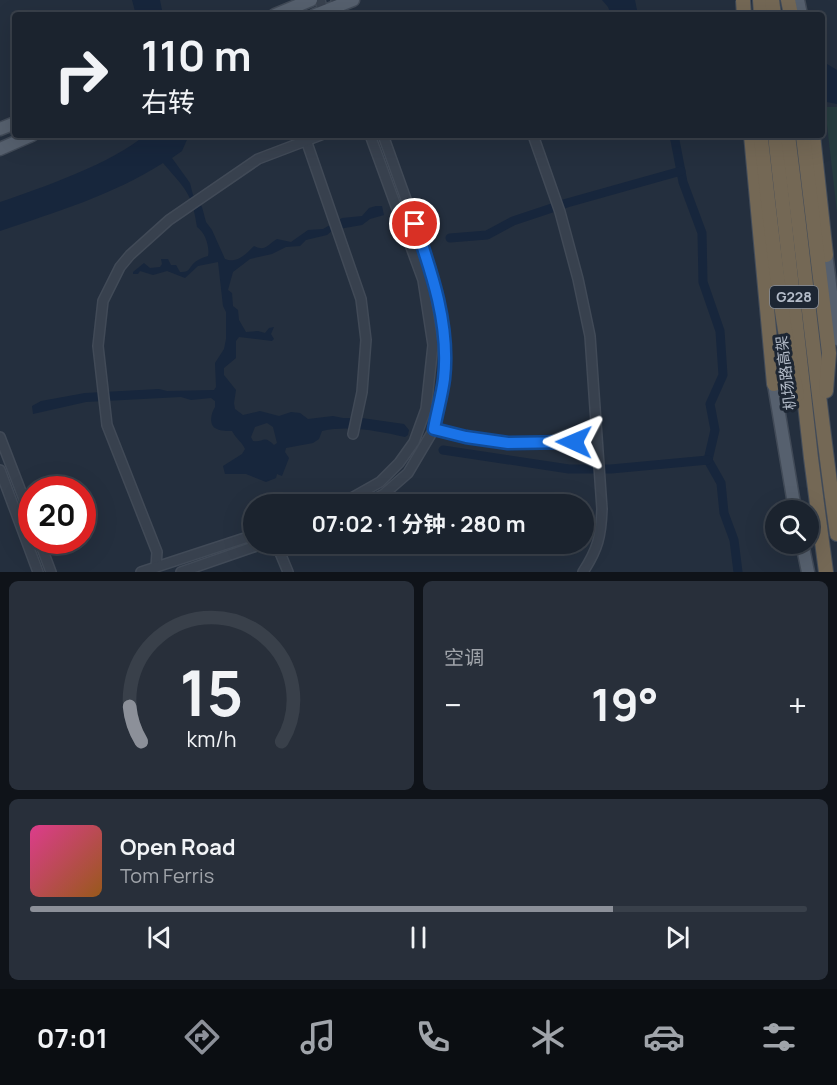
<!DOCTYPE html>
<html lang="zh">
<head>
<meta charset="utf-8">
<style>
  body { margin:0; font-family:Manrope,"Noto Sans SC",sans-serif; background:#282f3a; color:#f1f3f6; height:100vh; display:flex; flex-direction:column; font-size:22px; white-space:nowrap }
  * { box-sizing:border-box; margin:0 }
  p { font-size:20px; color:#a0a4aa }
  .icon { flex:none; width:33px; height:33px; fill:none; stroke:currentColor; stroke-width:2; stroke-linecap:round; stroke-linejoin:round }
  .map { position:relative; height:572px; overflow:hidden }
  .details { display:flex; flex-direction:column; gap:9px; padding:9px; background:#0f1319; flex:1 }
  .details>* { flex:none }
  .guide { position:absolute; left:12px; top:12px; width:813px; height:126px; border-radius:6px; box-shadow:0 6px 24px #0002,0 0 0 2px #39404a; background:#1b232e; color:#f1f3f6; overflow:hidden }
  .controls { position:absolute; left:765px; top:500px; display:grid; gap:12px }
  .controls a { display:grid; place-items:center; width:54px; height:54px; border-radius:50%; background:#1b232e; box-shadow:0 6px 24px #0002,0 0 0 2px #39404a; font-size:30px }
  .speed { position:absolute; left:18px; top:476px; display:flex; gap:12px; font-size:30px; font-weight:700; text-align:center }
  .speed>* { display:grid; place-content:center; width:78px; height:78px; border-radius:50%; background:#1b232e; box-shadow:0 6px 24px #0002,0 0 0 2px #39404a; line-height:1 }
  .speed .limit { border:9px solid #d22; background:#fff; color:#111 }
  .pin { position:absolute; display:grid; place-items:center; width:51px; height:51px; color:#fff; margin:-26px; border:3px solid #fff; border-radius:50%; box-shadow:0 2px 6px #0007 }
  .me { position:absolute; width:66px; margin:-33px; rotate:271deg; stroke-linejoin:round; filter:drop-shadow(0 0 4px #0008) }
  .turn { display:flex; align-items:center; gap:21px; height:126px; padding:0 30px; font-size:27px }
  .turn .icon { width:78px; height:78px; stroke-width:2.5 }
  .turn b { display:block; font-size:42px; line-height:51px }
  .big { font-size:45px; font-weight:700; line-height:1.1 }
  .details .widget { flex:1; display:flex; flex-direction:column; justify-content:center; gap:9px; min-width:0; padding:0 21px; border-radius:9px; background:#282f3a }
  .details .dial { align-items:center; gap:0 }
  .dial svg { height:156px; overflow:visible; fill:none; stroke:#39404a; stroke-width:7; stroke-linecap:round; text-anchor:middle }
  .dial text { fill:#f1f3f6; stroke:none }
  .song { display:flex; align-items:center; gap:18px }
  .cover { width:72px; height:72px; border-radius:9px; background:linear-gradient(135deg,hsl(330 70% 55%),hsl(30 70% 35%)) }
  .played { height:6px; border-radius:3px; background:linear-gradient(90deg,#8c9099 75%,#39404a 75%) }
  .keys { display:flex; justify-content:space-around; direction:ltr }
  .heat { display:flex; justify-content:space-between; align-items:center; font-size:33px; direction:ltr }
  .details .tiles { flex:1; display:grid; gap:9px; grid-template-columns:1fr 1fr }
  .widget:last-child { grid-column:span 2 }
  .trip { position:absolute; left:243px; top:494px; width:351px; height:60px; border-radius:30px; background:#1b232e; box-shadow:0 6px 24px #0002,0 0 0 2px #39404a; font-weight:700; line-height:60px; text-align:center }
  .tabs { display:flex; height:96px; justify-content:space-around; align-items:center; background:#0b0e12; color:#a0a4aa }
  .tabs .icon { width:42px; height:42px }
  .tabs .current { color:#8c9099 }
  .tabs b { font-size:27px; color:#f1f3f6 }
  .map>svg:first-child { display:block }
  .green { fill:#263c3f }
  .water { fill:#17263c; fill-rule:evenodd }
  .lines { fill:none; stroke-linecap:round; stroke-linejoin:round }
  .canal { stroke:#17263c; stroke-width:9 }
  .minor-casing { stroke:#414a57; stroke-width:12 }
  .major-casing { stroke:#414a57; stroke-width:15 }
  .highway-casing { stroke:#434c59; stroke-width:16 }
  .minor { stroke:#38414e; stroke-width:9 }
  .major { stroke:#56606e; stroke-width:12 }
  .highway { stroke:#746855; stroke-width:14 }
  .highway-bridge-casing { stroke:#434c59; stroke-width:16; stroke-linecap:butt }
  .highway-bridge { stroke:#746855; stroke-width:14 }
  .route-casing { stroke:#114b97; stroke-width:15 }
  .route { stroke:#1a73e8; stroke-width:10 }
  .labels { text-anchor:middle; stroke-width:6; stroke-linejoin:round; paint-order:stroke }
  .shield { fill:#1d2633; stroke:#878f9c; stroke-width:1.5 }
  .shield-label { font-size:14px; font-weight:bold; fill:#b4bcc9 }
  .street-label { font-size:15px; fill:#b4bcc9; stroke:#1d2633 }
</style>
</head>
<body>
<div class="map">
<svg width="837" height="572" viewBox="0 0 837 572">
  <rect width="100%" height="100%" fill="#242f3e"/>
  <polygon class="green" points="825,107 837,107 837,213"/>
  <g class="water">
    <polygon points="132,0 160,0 163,15 136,15"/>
    <polygon points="602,0 635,0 638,15 611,15 608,7"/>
    <polygon points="822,61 837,70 837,104 822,101"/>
    <path d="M145,135h44l-7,16 -10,7 18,25 3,12 9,12 4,15 6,8 13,29c12,5 21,-5 29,-13 12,6 14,-2 23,-7l14,3 17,-12 15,-1 19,-11 20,-2 7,-8 7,-2h6l2,9 -14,4 -8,6 -29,5 -6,5 -21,5 -6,6 -14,1 -14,7 -22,5 -17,13 -5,18 4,3 1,13 5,4 1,10 7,12 12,-1 7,2 4,-5 5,-1 -3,7 3,5 -2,2 -33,-4 -3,4v17l-12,10v7l12,15 -2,13 1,6 8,6 17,-4 19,5 12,-4 9,1 8,6 25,-3 10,2h19l42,6 5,6 -1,5 -3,2c-27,-6 -56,-12 -83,-6l-3,8 -6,4 -27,5 -1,4 4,6 -7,18 -5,-2 -1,4 -10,4 -20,-8h-21l-2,-8 19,-12 3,-5c-3,-7 -8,-9 -13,-18 -4,0 -11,0 -15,-2 -9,-3 -6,-16 -2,-22v-6l-4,-3 -20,2 -10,-3 -95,5 -53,12 -1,-8 9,-5 44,-8 74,-4 8,2 47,-1 2,-3 -1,-24 9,-14 2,-10v-27l-3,-6 -5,-44 -20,4 -13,12 -18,-7 -14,4 -13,-4 -2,3h-5v-2l11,-9 6,5 10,-1 2,-3 -1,-5h7l3,6h5l4,7c10,1 9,-5 15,-10 4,-3 9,-5 13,-6 2,-9 -3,-24 -11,-29 -5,-35 -12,-38 -34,-64 -50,32 -107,49 -163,68v-29c39,-13 115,-40 145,-67zM267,423l6,4 4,16 -3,2c-11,-11 -10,-2 -21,-4l-2,-4 4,-10z"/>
  </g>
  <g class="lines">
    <g class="canal">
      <polyline points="674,135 683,182 702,233 703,282 720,331 723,375 710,404 715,430 708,460 721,483 724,513 734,540 738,572"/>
      <polyline points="450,238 487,235 513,221 567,203 681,171"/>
      <polyline points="443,450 569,469 611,469 708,460"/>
    </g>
    <g class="minor-casing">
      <g id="minor">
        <polyline points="320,0 324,15"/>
        <polyline points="336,0 341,15"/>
        <path d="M533,135l27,77 18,67 12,57 12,173c-1,27 -4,40 -19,63"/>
        <polyline points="306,140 361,299 366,340 362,392 353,434"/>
        <polyline points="434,429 466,437 508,443 574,442 596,440"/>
        <polyline points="0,437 32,520"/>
        <polyline points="0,470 38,572"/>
        <polyline points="341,504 380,482 399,463 414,442 426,409 433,345 423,280 370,135"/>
        <polyline points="366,504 384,494 408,473 434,429 444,378 444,332 431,269 383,135"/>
        <polyline points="39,540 51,572"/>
        <polyline points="276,543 288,572"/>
        <polyline points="156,567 157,552 107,425 98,346 103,301 120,267 130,255 169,220 258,159 321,135"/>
        <polyline points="141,572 254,535"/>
        <polyline points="181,572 265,543"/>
      </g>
    </g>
    <g class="major-casing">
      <g id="major">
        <polyline points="798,0 801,15"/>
        <polyline points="275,15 311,0"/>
        <polyline points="315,15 353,0"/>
        <polyline points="0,129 15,123"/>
        <polyline points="0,149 32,135"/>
        <polyline points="825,245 837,339"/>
        <polyline points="774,384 795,510"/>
        <polyline points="802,543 808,572"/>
      </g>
    </g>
    <g class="highway-casing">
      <g id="highway">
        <polyline points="760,0 761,15"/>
        <polyline points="772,0 774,15"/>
        <polyline points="788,0 791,15"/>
        <polyline points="751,135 774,384"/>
        <polyline points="775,135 811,458 826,572"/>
        <path d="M788,135c17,133 30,266 49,399"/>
        <polyline points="813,135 826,255"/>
        <polyline points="803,136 829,353 826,391"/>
        <path d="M761,139c10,86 18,172 36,256"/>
      </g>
    </g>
    <use href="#minor" class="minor"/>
    <use href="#major" class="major"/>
    <use href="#highway" class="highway"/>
    <g class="highway-bridge-casing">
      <polyline id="highway-bridge" points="743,0 744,15"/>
    </g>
    <use href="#highway-bridge" class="highway-bridge"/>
  </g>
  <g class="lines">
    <g class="route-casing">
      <path id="route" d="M415,224c17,49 35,102 29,155 -2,16 -7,33 -10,50l32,8 42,6 66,-1"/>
    </g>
    <use href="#route" class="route"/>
  </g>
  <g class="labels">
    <rect class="shield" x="770" y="286" width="48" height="22" rx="4.5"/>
    <g class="shield-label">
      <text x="794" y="302">G228</text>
    </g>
    <g class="street-label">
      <text transform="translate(786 373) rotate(-97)" y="5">机场路高架</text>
    </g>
  </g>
</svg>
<div class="controls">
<a><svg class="icon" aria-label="search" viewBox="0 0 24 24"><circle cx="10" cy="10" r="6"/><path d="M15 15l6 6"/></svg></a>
</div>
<div class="speed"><div class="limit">20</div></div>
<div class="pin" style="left:415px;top:224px;background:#d93025"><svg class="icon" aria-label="arrive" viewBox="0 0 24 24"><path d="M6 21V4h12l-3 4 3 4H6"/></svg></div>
<svg class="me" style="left:574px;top:442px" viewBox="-20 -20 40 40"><path d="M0-17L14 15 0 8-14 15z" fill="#1a73e8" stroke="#fff" stroke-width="4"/></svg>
<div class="trip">07:02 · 1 分钟 · 280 m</div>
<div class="guide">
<div class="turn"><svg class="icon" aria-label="right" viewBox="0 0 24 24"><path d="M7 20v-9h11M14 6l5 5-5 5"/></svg><div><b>110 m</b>右转</div></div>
</div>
</div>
<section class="details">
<div class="tiles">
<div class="widget dial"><svg viewBox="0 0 100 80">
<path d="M14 69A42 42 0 1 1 86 69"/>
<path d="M14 69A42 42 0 0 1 8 51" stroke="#8c9099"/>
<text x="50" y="56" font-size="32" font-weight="700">15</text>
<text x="50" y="72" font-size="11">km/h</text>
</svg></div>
<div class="widget"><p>空调</p>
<div class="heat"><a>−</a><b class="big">19°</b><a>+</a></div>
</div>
<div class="widget">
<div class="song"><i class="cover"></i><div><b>Open Road</b><p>Tom Ferris</p></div></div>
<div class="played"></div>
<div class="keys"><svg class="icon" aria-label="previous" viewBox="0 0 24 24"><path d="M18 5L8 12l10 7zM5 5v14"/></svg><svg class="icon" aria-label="pause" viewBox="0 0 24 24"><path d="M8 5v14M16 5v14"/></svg><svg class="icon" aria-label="next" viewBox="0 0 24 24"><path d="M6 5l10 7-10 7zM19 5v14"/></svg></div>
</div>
</div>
</section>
<nav class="tabs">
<b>07:01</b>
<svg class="icon current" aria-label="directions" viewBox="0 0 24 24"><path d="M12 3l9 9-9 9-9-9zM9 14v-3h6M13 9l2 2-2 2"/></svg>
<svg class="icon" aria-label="music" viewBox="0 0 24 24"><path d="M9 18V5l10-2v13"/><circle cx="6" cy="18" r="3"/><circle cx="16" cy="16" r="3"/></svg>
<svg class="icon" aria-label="phone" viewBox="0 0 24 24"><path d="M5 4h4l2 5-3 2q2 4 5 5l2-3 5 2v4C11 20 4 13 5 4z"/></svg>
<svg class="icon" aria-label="climate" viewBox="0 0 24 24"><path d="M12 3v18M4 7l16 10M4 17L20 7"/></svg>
<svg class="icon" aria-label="car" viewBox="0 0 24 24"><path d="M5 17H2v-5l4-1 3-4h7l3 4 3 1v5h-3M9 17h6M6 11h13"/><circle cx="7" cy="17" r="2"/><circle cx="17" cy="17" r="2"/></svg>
<svg class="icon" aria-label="filters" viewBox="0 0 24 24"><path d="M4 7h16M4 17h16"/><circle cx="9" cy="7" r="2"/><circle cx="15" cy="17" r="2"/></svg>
</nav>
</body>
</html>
